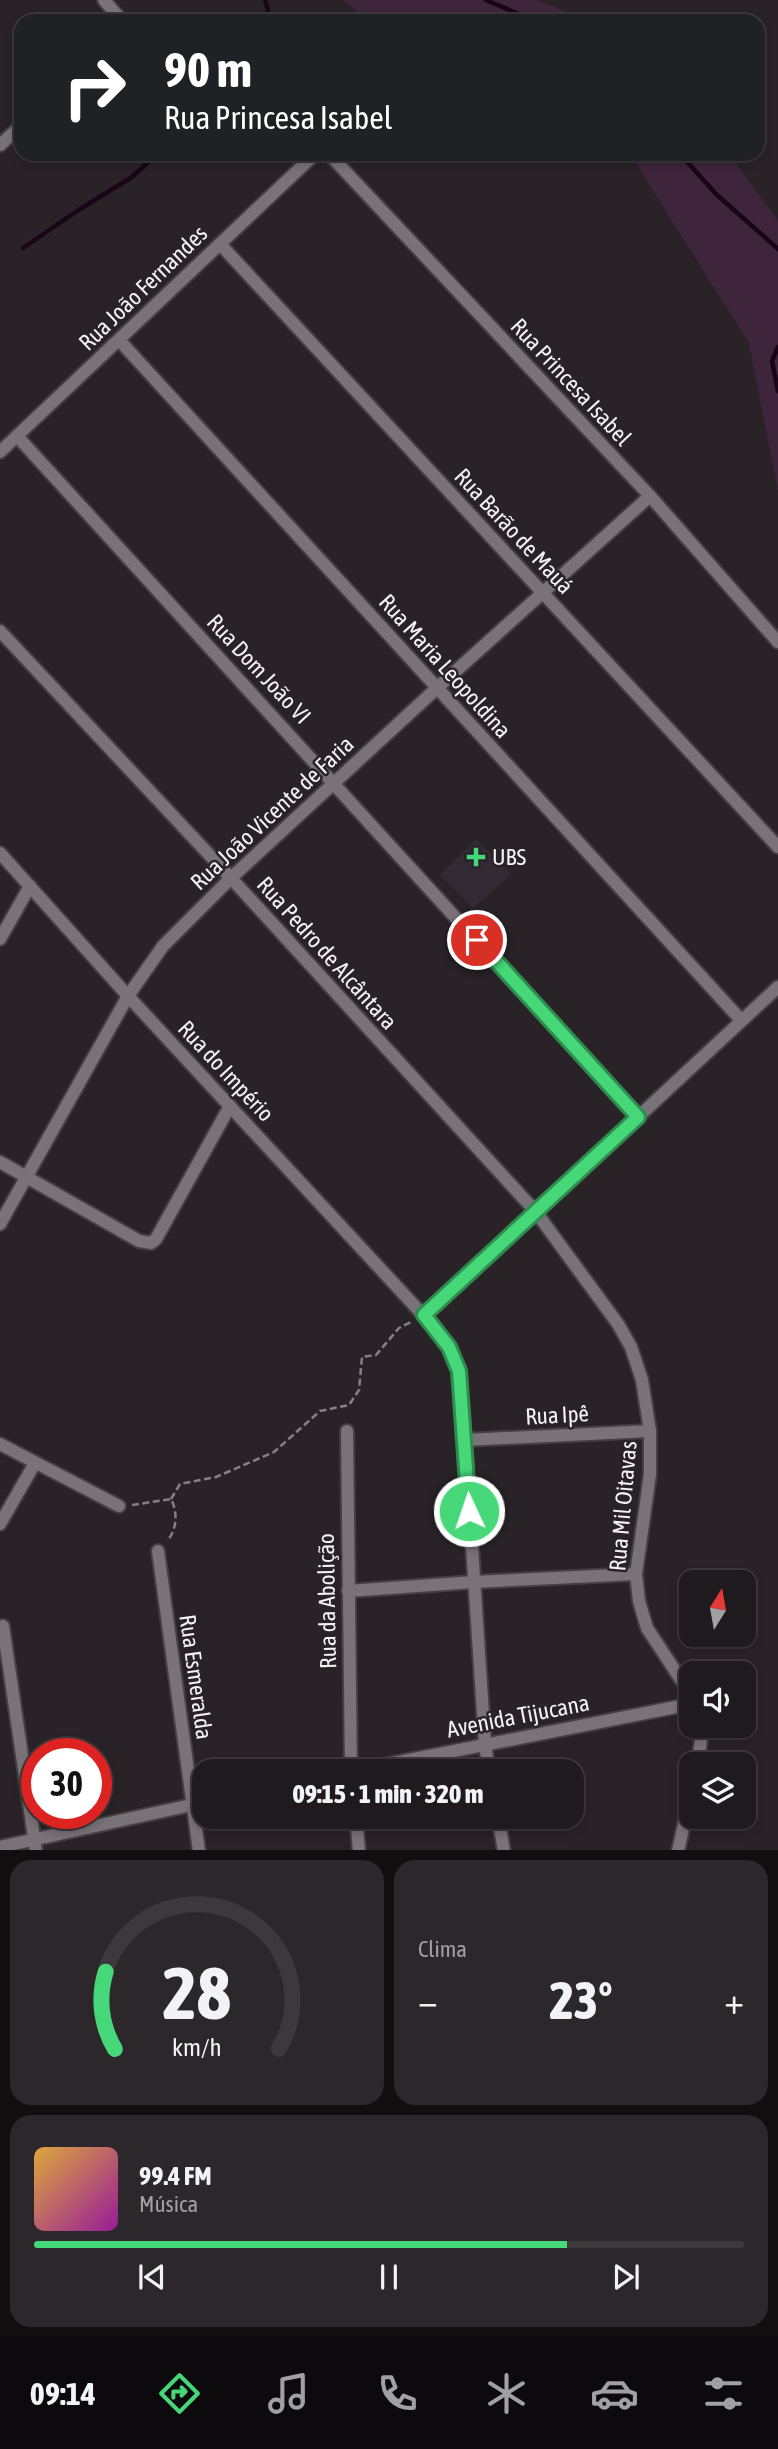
<!DOCTYPE html>
<html lang="pt">
<head>
<meta charset="utf-8">
<style>
  body { margin:0; font-family:"Asap Condensed",sans-serif; background:#2c272b; color:#f1f3f6; height:100vh; display:flex; flex-direction:column; font-size:26px; white-space:nowrap }
  * { box-sizing:border-box; margin:0 }
  p { font-size:23px; color:#a1a1a4 }
  .icon { flex:none; width:38px; height:38px; fill:none; stroke:currentColor; stroke-width:2; stroke-linecap:round; stroke-linejoin:round }
  .map { position:relative; height:1850px; overflow:hidden }
  .sheet { display:flex; flex-direction:column; gap:10px; padding:10px; background:#110e10; flex:1 }
  .sheet>* { flex:none }
  .top-card { position:absolute; left:14px; top:14px; width:751px; height:147px; border-radius:21px; box-shadow:0 4px 10px #0003,0 0 0 2px #3c383c; background:#202124; color:#fff; overflow:hidden }
  .needle { width:46px; rotate:11deg }
  .tools { position:absolute; left:679px; top:1570px; display:grid; gap:14px }
  .tools a { display:grid; place-items:center; width:77px; height:77px; border-radius:14px; background:#1f1a1e; box-shadow:0 4px 10px #0003,0 0 0 2px #3c383c; font-size:35px }
  .speed { position:absolute; left:21px; top:1738px; display:flex; gap:14px; font-size:35px; font-weight:700; text-align:center }
  .speed>* { display:grid; place-content:center; width:91px; height:91px; border-radius:50%; background:#1f1a1e; box-shadow:0 4px 10px #0003,0 0 0 2px #3c383c; line-height:1 }
  .speed .limit { border:10px solid #d22; background:#fff; color:#111 }
  .pin { position:absolute; display:grid; place-items:center; width:60px; height:60px; color:#fff; margin:-30px; border:4px solid #fff; border-radius:50%; box-shadow:0 2px 7px #0007 }
  .me { position:absolute; width:77px; margin:-38px; rotate:357deg; stroke-linejoin:round; filter:drop-shadow(0 0 5px #0008) }
  .turn { display:flex; align-items:center; gap:24px; height:147px; padding:0 35px; font-size:32px }
  .turn .icon { width:91px; height:91px; stroke-width:2.5 }
  .turn b { display:block; font-size:49px; line-height:60px }
  .big { font-size:52px; font-weight:800; line-height:1.1 }
  .sheet .tile { flex:1; display:flex; flex-direction:column; justify-content:center; gap:10px; min-width:0; padding:0 24px; border-radius:21px; background:#2c272b }
  .sheet .dial { align-items:center; gap:0 }
  .dial svg { height:182px; overflow:visible; fill:none; stroke:#3c383c; stroke-width:7; stroke-linecap:round; text-anchor:middle }
  .dial text { fill:#f1f3f6; stroke:none }
  .song { display:flex; align-items:center; gap:21px }
  .cover { width:84px; height:84px; border-radius:10px; background:linear-gradient(135deg,hsl(40 70% 55%),hsl(300 70% 35%)) }
  .played { height:7px; border-radius:4px; background:linear-gradient(90deg,#46d779 75%,#3c383c 75%) }
  .keys { display:flex; justify-content:space-around; direction:ltr }
  .heat { display:flex; justify-content:space-between; align-items:center; font-size:38px; direction:ltr }
  .sheet .tiles { flex:1; display:grid; gap:10px; grid-template-columns:1fr 1fr }
  .tile:last-child { grid-column:span 2 }
  .trip { position:absolute; left:192px; top:1759px; width:392px; height:70px; border-radius:21px; background:#1f1a1e; box-shadow:0 4px 10px #0003,0 0 0 2px #3c383c; font-weight:800; line-height:70px; text-align:center }
  .tabs { display:flex; height:112px; justify-content:space-around; align-items:center; background:#0c0a0c; color:#a1a1a4 }
  .tabs .icon { width:49px; height:49px }
  .tabs .selected { color:#46d779 }
  .tabs b { font-size:32px; color:#f1f3f6 }
  .map>svg:first-child { display:block }
  .built { fill:#342a33 }
  .green { fill:#3f253c }
  .lines { fill:none; stroke-linecap:round; stroke-linejoin:round }
  .stream { stroke:#1a0418; stroke-width:4.5 }
  .street-casing { stroke:#433f43; stroke-width:16 }
  .path { stroke:#858084; stroke-width:2.5; stroke-dasharray:7 3.5; stroke-linecap:butt }
  .street { stroke:#797278; stroke-width:12 }
  .route-casing { stroke:#2e8c4f; stroke-width:18 }
  .route { stroke:#46d779; stroke-width:12 }
  .poi-dot { fill:#46d779; stroke:#292328; stroke-width:2.5 }
  .labels { text-anchor:middle; stroke-width:5; stroke-linejoin:round; paint-order:stroke }
  .street-label { font-size:23px; fill:#f5f2f5; stroke:#292328 }
  .poi-label { font-size:23px; fill:#f5f2f5; stroke:#292328; text-anchor:start }
</style>
</head>
<body>
<div class="map">
<svg width="778" height="1851" viewBox="0 0 778 1851">
  <rect width="100%" height="100%" fill="#292328"/>
  <polygon class="built" points="476,839 512,874 473,908 440,875"/>
  <g class="green">
    <polygon points="342,0 535,0 571,13 581,21 371,21"/>
    <polygon points="625,154 729,154 778,221 778,491 749,343 635,162"/>
  </g>
  <g class="lines">
    <g class="stream">
      <polyline points="265,0 271,21"/>
      <polyline points="486,0 535,21"/>
      <polyline points="680,154 717,195 778,249"/>
      <polyline points="23,248 77,211 132,177 157,154"/>
      <polyline points="778,347 772,361 778,391"/>
    </g>
    <g class="street-casing">
      <g id="street">
        <polyline points="104,0 122,21"/>
        <polyline points="0,145 21,126"/>
        <polyline points="329,154 650,496 778,642"/>
        <polyline points="220,244 778,847"/>
        <polyline points="119,340 741,1020"/>
        <polyline points="17,436 637,1117"/>
        <polyline points="0,452 315,154"/>
        <polyline points="0,631 231,878 536,1212 618,1324 631,1347 642,1380 650,1431 650,1474 636,1574 639,1601 647,1628 691,1695"/>
        <polyline points="0,853 128,996 424,1316 449,1347 459,1371 465,1440 485,1744 489,1771"/>
        <polyline points="0,939 30,886"/>
        <polyline points="0,1162 139,1241 151,1243 156,1239 230,1106"/>
        <polyline points="0,1224 128,996 163,946 231,878 437,688 650,496"/>
        <polyline points="424,1316 778,987"/>
        <polyline points="347,1431 351,1771"/>
        <polyline points="465,1440 650,1431"/>
        <polyline points="0,1444 119,1506"/>
        <polyline points="0,1524 35,1463"/>
        <polyline points="158,1551 199,1851"/>
        <polyline points="348,1591 474,1582 636,1574"/>
        <polyline points="3,1626 36,1851"/>
        <polyline points="698,1764 701,1739 700,1726"/>
        <polyline points="353,1771 691,1704"/>
        <polyline points="356,1816 359,1851"/>
        <polyline points="498,1816 504,1851"/>
        <polyline points="0,1847 205,1802"/>
        <polyline points="678,1851 691,1793"/>
      </g>
    </g>
    <g class="path">
      <polyline points="171,1499 180,1484 216,1477 274,1452 320,1411 349,1405 359,1390 362,1357 376,1355 399,1328 411,1322"/>
      <path d="M132,1505l39,-6c7,13 6,31 -4,42"/>
    </g>
    <use href="#street" class="street"/>
  </g>
  <g class="lines">
    <g class="route-casing">
      <polyline id="route" points="469,1511 459,1371 449,1347 424,1315 638,1117 477,940"/>
    </g>
    <use href="#route" class="route"/>
  </g>
  <path class="poi-dot" d="M472.5 846.5h7v7h7v7h-7v7h-7v-7h-7v-7h7z"/>
  <g class="labels">
    <g class="street-label">
      <text transform="translate(143 288) rotate(-44)" y="8">Rua João Fernandes</text>
      <text transform="translate(571 382) rotate(47)" y="8">Rua Princesa Isabel</text>
      <text transform="translate(514 531) rotate(47)" y="8">Rua Barão de Mauá</text>
      <text transform="translate(445 666) rotate(48)" y="8">Rua Maria Leopoldina</text>
      <text transform="translate(259 669) rotate(47)" y="8">Rua Dom João VI</text>
      <text transform="translate(272 813) rotate(-43)" y="8">Rua João Vicente de Faria</text>
      <text transform="translate(327 953) rotate(48)" y="8">Rua Pedro de Alcântara</text>
      <text transform="translate(226 1071) rotate(47)" y="8">Rua do Império</text>
      <text transform="translate(557 1415) rotate(-3)" y="8">Rua Ipê</text>
      <text transform="translate(623 1506) rotate(-85)" y="8">Rua Mil Oitavas</text>
      <text transform="translate(327 1601) rotate(-91)" y="8">Rua da Abolição</text>
      <text transform="translate(196 1677) rotate(82)" y="8">Rua Esmeralda</text>
      <text transform="translate(518 1716) rotate(-11)" y="8">Avenida Tijucana</text>
    </g>
    <g class="poi-label">
      <text x="492" y="865">UBS</text>
    </g>
  </g>
</svg>
<div class="tools">
<a><svg class="needle" viewBox="-14 -14 28 28"><path d="M0-13l5 13h-10z" fill="#e53935"/><path d="M0 13l5-13h-10z" fill="#a1a1a4"/></svg></a>
<a><svg class="icon" aria-label="sound" viewBox="0 0 24 24"><path d="M4 9h4l5-4v14l-5-4H4zM17 9q2 3 0 6"/></svg></a>
<a><svg class="icon" aria-label="layers" viewBox="0 0 24 24"><path d="M12 4l9 5-9 5-9-5zM3 14l9 5 9-5"/></svg></a>
</div>
<div class="speed"><div class="limit">30</div></div>
<div class="pin" style="left:477px;top:940px;background:#d93025"><svg class="icon" aria-label="arrive" viewBox="0 0 24 24"><path d="M6 21V4h12l-3 4 3 4H6"/></svg></div>
<svg class="me" style="left:469px;top:1511px" viewBox="-20 -20 40 40"><circle r="17" fill="#46d779" stroke="#fff" stroke-width="3"/><path d="M0-11L8 9 0 5-8 9z" fill="#fff"/></svg>
<div class="trip">09:15 · 1 min · 320 m</div>
<div class="top-card">
<div class="turn"><svg class="icon" aria-label="right" viewBox="0 0 24 24"><path d="M7 20v-9h11M14 6l5 5-5 5"/></svg><div><b>90 m</b>Rua Princesa Isabel</div></div>
</div>
</div>
<section class="sheet">
<div class="tiles">
<div class="tile dial"><svg viewBox="0 0 100 80">
<path d="M14 69A42 42 0 1 1 86 69"/>
<path d="M14 69A42 42 0 0 1 10 35" stroke="#46d779"/>
<text x="50" y="56" font-size="32" font-weight="700">28</text>
<text x="50" y="72" font-size="11">km/h</text>
</svg></div>
<div class="tile"><p>Clima</p>
<div class="heat"><a>−</a><b class="big">23°</b><a>+</a></div>
</div>
<div class="tile">
<div class="song"><i class="cover"></i><div><b>99.4 FM</b><p>Música</p></div></div>
<div class="played"></div>
<div class="keys"><svg class="icon" aria-label="previous" viewBox="0 0 24 24"><path d="M18 5L8 12l10 7zM5 5v14"/></svg><svg class="icon" aria-label="pause" viewBox="0 0 24 24"><path d="M8 5v14M16 5v14"/></svg><svg class="icon" aria-label="next" viewBox="0 0 24 24"><path d="M6 5l10 7-10 7zM19 5v14"/></svg></div>
</div>
</div>
</section>
<nav class="tabs">
<b>09:14</b>
<svg class="icon selected" aria-label="directions" viewBox="0 0 24 24"><path d="M12 3l9 9-9 9-9-9zM9 14v-3h6M13 9l2 2-2 2"/></svg>
<svg class="icon" aria-label="music" viewBox="0 0 24 24"><path d="M9 18V5l10-2v13"/><circle cx="6" cy="18" r="3"/><circle cx="16" cy="16" r="3"/></svg>
<svg class="icon" aria-label="phone" viewBox="0 0 24 24"><path d="M5 4h4l2 5-3 2q2 4 5 5l2-3 5 2v4C11 20 4 13 5 4z"/></svg>
<svg class="icon" aria-label="climate" viewBox="0 0 24 24"><path d="M12 3v18M4 7l16 10M4 17L20 7"/></svg>
<svg class="icon" aria-label="car" viewBox="0 0 24 24"><path d="M5 17H2v-5l4-1 3-4h7l3 4 3 1v5h-3M9 17h6M6 11h13"/><circle cx="7" cy="17" r="2"/><circle cx="17" cy="17" r="2"/></svg>
<svg class="icon" aria-label="filters" viewBox="0 0 24 24"><path d="M4 7h16M4 17h16"/><circle cx="9" cy="7" r="2"/><circle cx="15" cy="17" r="2"/></svg>
</nav>
</body>
</html>
